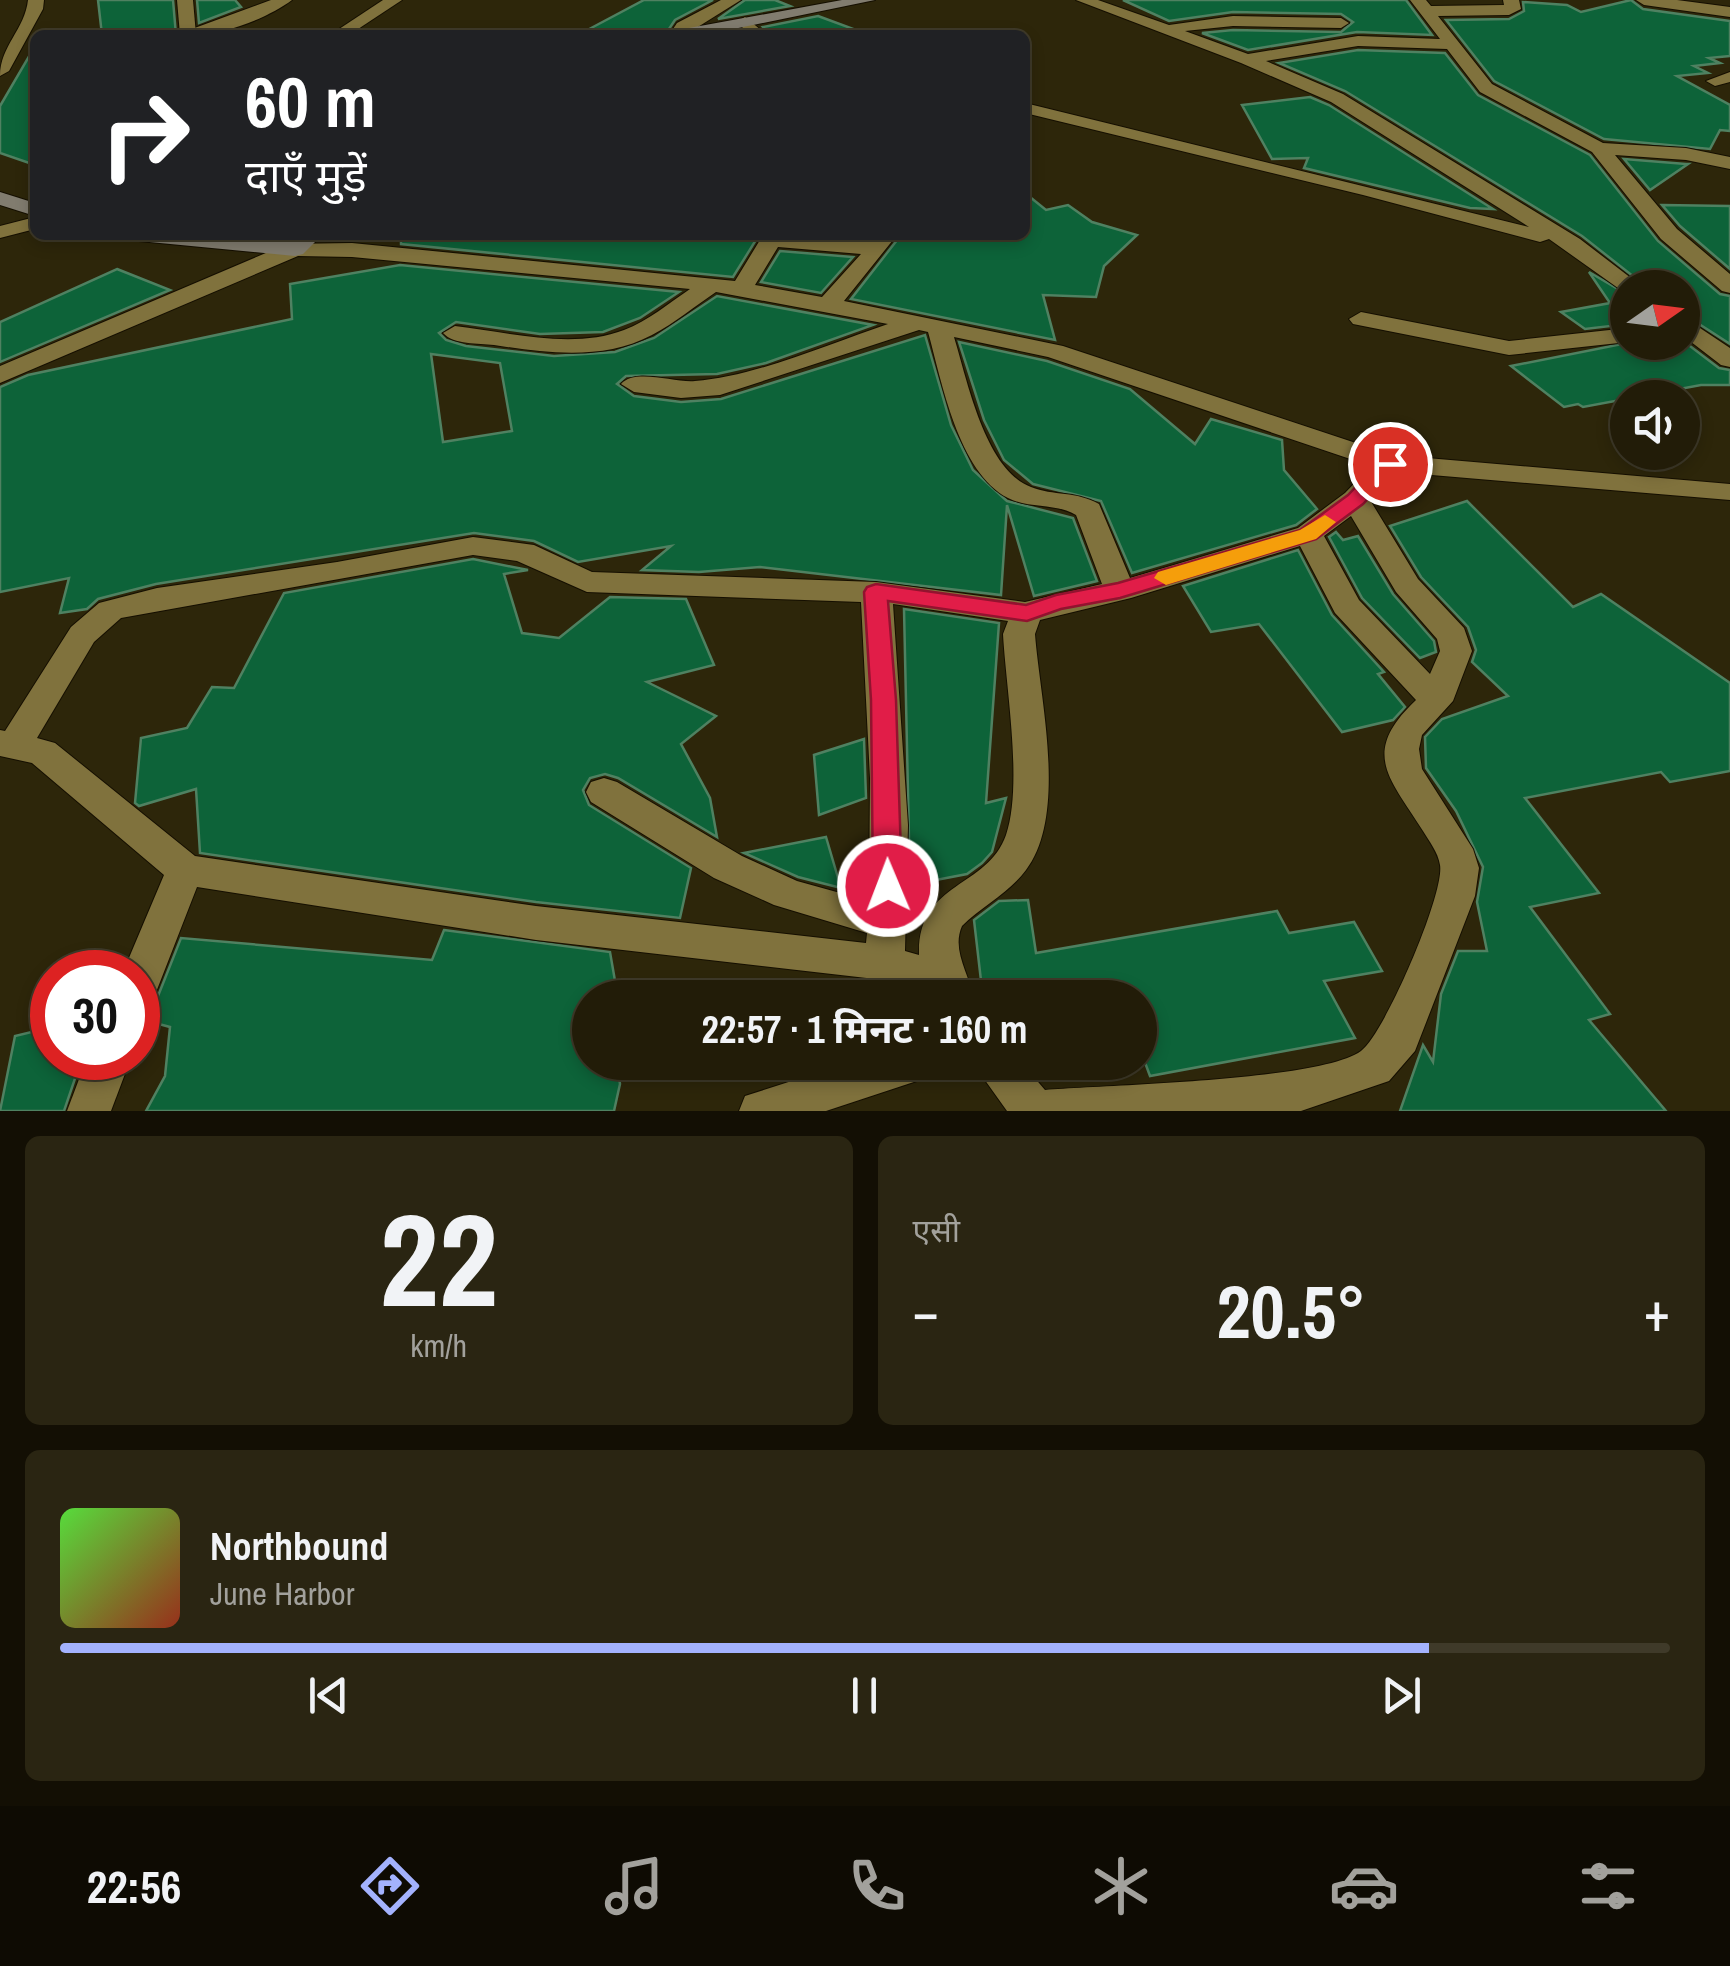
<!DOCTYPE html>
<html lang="hi">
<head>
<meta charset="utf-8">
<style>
  body { margin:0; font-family:"Archivo Narrow","Noto Sans Devanagari",sans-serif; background:#2a2512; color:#f1f3f6; height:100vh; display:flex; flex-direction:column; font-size:38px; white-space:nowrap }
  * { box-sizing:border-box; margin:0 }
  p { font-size:32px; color:#a2a19c }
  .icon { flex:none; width:55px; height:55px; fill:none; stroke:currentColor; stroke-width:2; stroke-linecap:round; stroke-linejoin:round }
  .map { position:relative; height:1111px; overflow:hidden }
  .panel { display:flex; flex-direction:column; gap:25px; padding:25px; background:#130f04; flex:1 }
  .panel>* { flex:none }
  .top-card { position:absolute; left:30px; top:30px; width:1000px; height:210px; border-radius:15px; box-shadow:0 5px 15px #0003,0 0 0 2px #3f3a29; background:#202124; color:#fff; overflow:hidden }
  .needle { width:65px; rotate:76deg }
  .tools { position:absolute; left:1610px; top:270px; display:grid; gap:20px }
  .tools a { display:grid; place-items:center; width:90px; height:90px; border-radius:50%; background:#221c08; box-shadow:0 5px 15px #0003,0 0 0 2px #3f3a29; font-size:50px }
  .speed { position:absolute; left:30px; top:950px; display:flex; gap:20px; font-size:50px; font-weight:700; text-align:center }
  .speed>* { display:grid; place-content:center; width:130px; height:130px; border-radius:50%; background:#221c08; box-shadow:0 5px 15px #0003,0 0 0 2px #3f3a29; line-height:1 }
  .speed .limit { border:15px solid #d22; background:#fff; color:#111 }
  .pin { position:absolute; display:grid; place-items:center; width:85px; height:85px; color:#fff; margin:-42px; border:5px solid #fff; border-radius:50%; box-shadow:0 2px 10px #0007 }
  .me { position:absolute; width:110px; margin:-55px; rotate:359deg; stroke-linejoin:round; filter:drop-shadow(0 0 8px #0008) }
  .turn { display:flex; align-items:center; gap:35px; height:210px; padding:0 50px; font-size:45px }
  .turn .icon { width:130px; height:130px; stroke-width:2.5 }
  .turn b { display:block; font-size:70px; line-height:85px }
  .big { font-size:75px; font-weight:700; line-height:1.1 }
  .panel .widget { flex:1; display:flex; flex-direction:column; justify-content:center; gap:15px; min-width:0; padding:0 35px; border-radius:15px; background:#2a2512 }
  .panel .dial { align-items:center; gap:0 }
  .dial b { font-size:130px; line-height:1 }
  .song { display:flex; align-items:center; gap:30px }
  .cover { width:120px; height:120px; border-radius:15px; background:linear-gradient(135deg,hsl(110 70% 55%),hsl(10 70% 35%)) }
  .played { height:10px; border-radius:5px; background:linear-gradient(90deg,#a3b2fd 85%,#3f3a29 85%) }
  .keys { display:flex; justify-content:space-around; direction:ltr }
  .heat { display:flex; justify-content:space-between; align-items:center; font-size:55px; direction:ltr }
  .panel .tiles { flex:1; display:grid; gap:25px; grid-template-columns:1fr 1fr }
  .widget:last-child { grid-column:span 2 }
  .trip { position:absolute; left:572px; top:980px; width:585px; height:100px; border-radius:50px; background:#221c08; box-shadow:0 5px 15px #0003,0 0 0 2px #3f3a29; font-weight:700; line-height:100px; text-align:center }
  .tab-bar { display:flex; height:160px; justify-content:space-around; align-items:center; background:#0e0b03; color:#a2a19c }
  .tab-bar .icon { width:70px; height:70px }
  .tab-bar .on { color:#a3b2fd }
  .tab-bar b { font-size:45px; color:#f1f3f6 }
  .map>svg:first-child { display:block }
  .building { fill:#0d6339; stroke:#4f8161; stroke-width:2.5; fill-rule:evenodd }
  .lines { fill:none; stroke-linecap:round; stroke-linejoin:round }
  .minor-casing { stroke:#150f00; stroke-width:2 }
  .tertiary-casing { stroke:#150f00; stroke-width:2 }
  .secondary-casing { stroke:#150f00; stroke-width:2 }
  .minor { fill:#80723d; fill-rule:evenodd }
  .tertiary { fill:#80723d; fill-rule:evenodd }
  .secondary { fill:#817c6f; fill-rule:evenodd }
  .route { fill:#e11d48; stroke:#92132f; stroke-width:2.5 }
  .slow { fill:#f59e0b }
</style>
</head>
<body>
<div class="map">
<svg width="1730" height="1111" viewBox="0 0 1730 1111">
  <rect width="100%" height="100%" fill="#2d260a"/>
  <g class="building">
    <polygon points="98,0 173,0 176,35 102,35"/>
    <polygon points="197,0 235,0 241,7 199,23"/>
    <polygon points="644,0 713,0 675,20 665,35 578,35"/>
    <polygon points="745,0 775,0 790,6 718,19"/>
    <polygon points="1123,0 1406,0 1432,35 1357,32 1248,50 1202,33 1233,30 1341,32 1353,22 1341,14 1233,12 1169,21"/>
    <polygon points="1631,0 1643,9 1730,21 1730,56 1709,58 1720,63 1694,66 1708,73 1677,76 1730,105 1730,131 1720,130 1710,149 1604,139 1494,81 1446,20 1509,19 1524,11 1523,2 1567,5 1581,12"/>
    <polygon points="818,16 859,31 859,35 771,35 763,27"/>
    <polygon points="35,46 35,165 0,153 0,106"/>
    <polygon points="1358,50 1445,53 1478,95 1590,155 1658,241 1720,294 1730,296 1730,344 1682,313 1682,288 1648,288 1582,236 1345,91 1279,63"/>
    <polygon points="1310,97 1329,105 1493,209 1470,208 1304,168 1308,158 1272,159 1242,105"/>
    <polygon points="1624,159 1686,164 1688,164 1650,190"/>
    <polygon points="1025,193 1046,210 1068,205 1092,222 1137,235 1104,266 1096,297 1043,295 1055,340 851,299 901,235 1025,235"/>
    <polygon points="1662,205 1730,206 1730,269 1680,226"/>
    <polygon points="401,235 759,235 733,277 401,244"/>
    <polygon points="780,251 853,257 821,293 761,282"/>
    <path d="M400,265l279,27 -39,26 -37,14 -63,2 -84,-12 -17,11 7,7 20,6 88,10 61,-4 39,-14 63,-42 156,29 -107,38 -49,11 -91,2 -9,8 17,12 47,6 40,-3 204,-64 26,90 22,45 34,31 66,17 24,63 -63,15 -27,-91 -6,90 -241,-28 -61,5 -57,-2 29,-24 -93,16 -44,-21 -60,-8 -318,51 -58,15 -11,10 -27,4 9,-35 -69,14v-205l28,-12 264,-56 -2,-35zM431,354l69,9 12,68 -69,11z"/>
    <polygon points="117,269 170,290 0,362 0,322"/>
    <polygon points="1589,272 1628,295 1628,324 1585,329 1561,312 1610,303"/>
    <polygon points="1682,340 1719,368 1730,370 1730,385 1701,385 1583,407 1578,404 1564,407 1511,366 1632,342"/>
    <polygon points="959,342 1047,361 1130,389 1195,444 1211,419 1282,440 1284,470 1317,509 1296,525 1132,573 1101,501 1033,484 1004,460 984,420"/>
    <polygon points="1467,501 1573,607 1601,594 1730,683 1730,771 1670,782 1661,772 1525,798 1599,893 1530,907 1610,1014 1589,1020 1666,1111 1400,1111 1423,1045 1433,1062 1441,994 1458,951 1487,951 1477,902 1483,867 1456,811 1426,768 1425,737 1442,719 1508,696 1472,662 1476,650 1468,627 1421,577 1390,526"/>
    <polygon points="1336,532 1343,540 1358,536 1393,594 1434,641 1436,652 1420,658 1362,598 1329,537"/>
    <polygon points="1298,550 1332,615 1384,672 1378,674 1405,707 1393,720 1342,732 1259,624 1211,632 1183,586"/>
    <polygon points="473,559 528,570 504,574 522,633 559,638 610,597 686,599 714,665 647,682 716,716 681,744 710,798 717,837 618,778 605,774 590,778 583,790 589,805 691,868 680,918 536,902 200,853 196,789 139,806 135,803 141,738 187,728 212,687 234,688 284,593"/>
    <polygon points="904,609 999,623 986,803 1006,798 992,852 982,863 967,874 910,885"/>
    <polygon points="864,739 866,798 819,815 814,755"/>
    <polygon points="826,837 841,888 798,877 744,853"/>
    <polygon points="1028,900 1036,953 1277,911 1289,933 1354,922 1382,971 1324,981 1355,1038 1150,1076 1140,1049 1140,998 983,998 974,920 999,901"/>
    <polygon points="444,930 610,952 618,998 590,998 590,1062 617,1062 620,1084 614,1111 146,1111 165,1076 170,1027 140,1019 143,1007 156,1001 181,938 432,960"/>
    <polygon points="52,1027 52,1058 82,1058 64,1111 0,1111 15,1036"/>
  </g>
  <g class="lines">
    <g class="minor-casing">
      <g id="minor">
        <path d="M28,0h16l-1,9 -34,62 -9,5c0,-30 25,-47 28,-76z"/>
        <path d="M271,0h21c-25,19 -81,41 -111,33z"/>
        <polygon points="383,0 402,0 349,35 330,35"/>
        <polygon points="721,0 741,0 685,35 669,35 677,23"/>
        <polygon points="1076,0 1098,0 1169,25 1233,16 1341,18 1349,23 1341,28 1233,26 1185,31 1248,54 1358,36 1440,39 1410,0 1426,0 1431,6 1504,5 1503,0 1519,0 1521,9 1509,15 1438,16 1492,84 1603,143 1686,148 1730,157 1730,169 1686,160 1615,155 1677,229 1730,274 1730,293 1722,291 1661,239 1592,152 1480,92 1447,49 1358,46 1266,61 1343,94 1580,239 1644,288 1628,288 1625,293 1549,239 1540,242 1363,195 1025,113 1025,103 1529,227 1331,102 1241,63"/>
        <polygon points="1636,0 1677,0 1730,7 1730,17 1644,5"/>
        <polygon points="745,17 767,35 750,35 737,22"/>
        <polygon points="1730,72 1730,82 1715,86 1706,81"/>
        <path d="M763,235l109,7 6,-7h19l-53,66 219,45 329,109 338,29v16l-334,-28 -26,28 48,79 46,49 8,23 -19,50 -31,34 -3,14 3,20 51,80 6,19 -4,28 -60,155 -26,30 -88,30h-294l-35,-49h49l24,28c62,-5 274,-9 316,-39 24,-18 84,-158 79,-186 -2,-13 -11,-24 -17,-34 -34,-54 -63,-78 -7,-131l-81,-87 -35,-67 -169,52 -91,22 -5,14c5,66 33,180 -9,236 -17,23 -44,36 -64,56 -11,25 8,48 11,72h-40l-1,-5 -48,-13 -348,-40 -339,-53 -44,113 -15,5v-33h-15l41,-97 -132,-112 -32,-7v-26l5,1 66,-104 28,-24 58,-15 180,-26 136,-25 61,8 58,27 284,10 149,20 77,-18 -26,-69c-20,-12 -46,-6 -68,-17 -50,-26 -66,-116 -80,-166l-9,-2 -199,65 -39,3 -47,-6 -13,-8c14,-16 54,-1 74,-3 59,-4 136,-38 193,-57l-172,-32c-21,14 -41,31 -64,43 -49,26 -106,18 -158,10 -16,-2 -40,0 -51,-12l12,-7c53,6 117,24 169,4 24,-9 45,-27 66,-41l-338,-32 -54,-1 -298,127v-17l287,-122 65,-1 383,38zM778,247l83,7 -39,43 -67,-12zM954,337l94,20 323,109 -26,27 -47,35 -168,50 -31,-74c-22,-13 -46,-8 -68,-17 -46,-17 -64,-108 -77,-150zM1351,516l45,76 41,47 3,12 -10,23 -71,-74 -35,-64zM473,555l44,6 70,31 274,10 9,176 -1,123 -72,-20 -55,-25 -125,-74 -13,-4 -13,4 -5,10 5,10 123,76 60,27 93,28 -1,10 -330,-37 -341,-50 -140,-113 -18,-5 57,-96 27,-24zM893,604l115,17 -5,13c3,55 20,151 3,201 -19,54 -89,46 -87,120l-14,-4 3,-126z"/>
        <polygon points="1361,312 1509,341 1628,328 1628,342 1509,355 1353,324 1349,319"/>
        <polygon points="1682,316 1730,348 1730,367 1721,365 1682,335"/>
        <polygon points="87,1058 131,1058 111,1111 67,1111"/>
        <polygon points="851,1062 938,1062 932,1076 826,1111 739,1111 745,1096"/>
      </g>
    </g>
    <g class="tertiary-casing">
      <g id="tertiary">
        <polygon points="177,0 193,0 196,35 180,35"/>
        <polygon points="35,217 35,229 0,238 0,226"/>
      </g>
    </g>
    <g class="secondary-casing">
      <g id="secondary">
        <polygon points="842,0 875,0 704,35 670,35 678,30"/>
        <polygon points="0,192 35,203 35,216 0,205"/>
        <polygon points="128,235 212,235 290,242 298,235 322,235 303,254 295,256 139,241"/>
      </g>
    </g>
    <use href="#minor" class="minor"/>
    <use href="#tertiary" class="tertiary"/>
    <use href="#secondary" class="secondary"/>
  </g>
  <polygon class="route" points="1390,457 1400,464 1397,468 1363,504 1316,539 1120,598 1061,609 1027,621 888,601 896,700 902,886 898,894 888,898 877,894 873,886 871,700 864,592 867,587 876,584 1026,605 1056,595 1118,583 1300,530 1348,495 1382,459"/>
  <polygon class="slow" points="1325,515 1336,522 1316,539 1166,585 1154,578 1158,572 1300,530"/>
</svg>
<div class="tools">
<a><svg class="needle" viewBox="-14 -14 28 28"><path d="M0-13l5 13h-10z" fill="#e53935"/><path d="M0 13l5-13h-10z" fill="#a2a19c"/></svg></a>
<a><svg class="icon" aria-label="sound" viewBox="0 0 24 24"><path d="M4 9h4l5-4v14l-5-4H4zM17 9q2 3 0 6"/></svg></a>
</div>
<div class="speed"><div class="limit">30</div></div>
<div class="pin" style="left:1390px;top:464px;background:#d93025"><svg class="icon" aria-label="arrive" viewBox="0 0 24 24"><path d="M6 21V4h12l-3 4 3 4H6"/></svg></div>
<svg class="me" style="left:888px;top:886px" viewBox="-20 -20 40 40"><circle r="17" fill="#e11d48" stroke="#fff" stroke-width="3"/><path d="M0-11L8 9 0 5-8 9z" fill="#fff"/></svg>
<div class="trip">22:57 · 1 मिनट · 160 m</div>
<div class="top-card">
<div class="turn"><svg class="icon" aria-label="right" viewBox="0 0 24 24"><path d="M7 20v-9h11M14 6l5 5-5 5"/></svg><div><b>60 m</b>दाएँ मुड़ें</div></div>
</div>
</div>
<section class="panel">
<div class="tiles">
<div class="widget dial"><b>22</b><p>km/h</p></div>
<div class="widget"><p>एसी</p>
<div class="heat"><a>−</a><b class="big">20.5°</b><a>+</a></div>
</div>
<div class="widget">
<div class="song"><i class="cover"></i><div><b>Northbound</b><p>June Harbor</p></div></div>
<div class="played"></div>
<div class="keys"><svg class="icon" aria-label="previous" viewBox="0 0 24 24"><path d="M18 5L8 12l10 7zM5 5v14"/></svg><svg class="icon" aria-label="pause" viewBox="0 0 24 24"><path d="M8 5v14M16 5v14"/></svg><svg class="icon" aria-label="next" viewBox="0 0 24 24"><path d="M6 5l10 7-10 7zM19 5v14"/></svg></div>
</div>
</div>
</section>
<nav class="tab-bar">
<b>22:56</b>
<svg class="icon on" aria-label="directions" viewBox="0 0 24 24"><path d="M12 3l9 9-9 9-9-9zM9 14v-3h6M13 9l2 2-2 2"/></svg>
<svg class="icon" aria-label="music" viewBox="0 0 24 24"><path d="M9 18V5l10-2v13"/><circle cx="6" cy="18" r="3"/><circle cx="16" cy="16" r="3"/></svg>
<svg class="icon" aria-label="phone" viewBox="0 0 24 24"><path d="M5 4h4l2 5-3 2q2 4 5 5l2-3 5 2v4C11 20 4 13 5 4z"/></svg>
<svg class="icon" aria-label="climate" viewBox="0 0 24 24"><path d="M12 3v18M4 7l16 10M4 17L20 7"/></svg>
<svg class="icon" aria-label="car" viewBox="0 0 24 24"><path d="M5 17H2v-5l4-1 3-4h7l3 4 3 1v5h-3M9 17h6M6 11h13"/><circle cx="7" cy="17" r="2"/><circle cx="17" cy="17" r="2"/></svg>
<svg class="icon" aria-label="filters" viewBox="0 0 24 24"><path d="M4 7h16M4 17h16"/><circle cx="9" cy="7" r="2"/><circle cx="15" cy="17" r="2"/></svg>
</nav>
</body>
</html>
